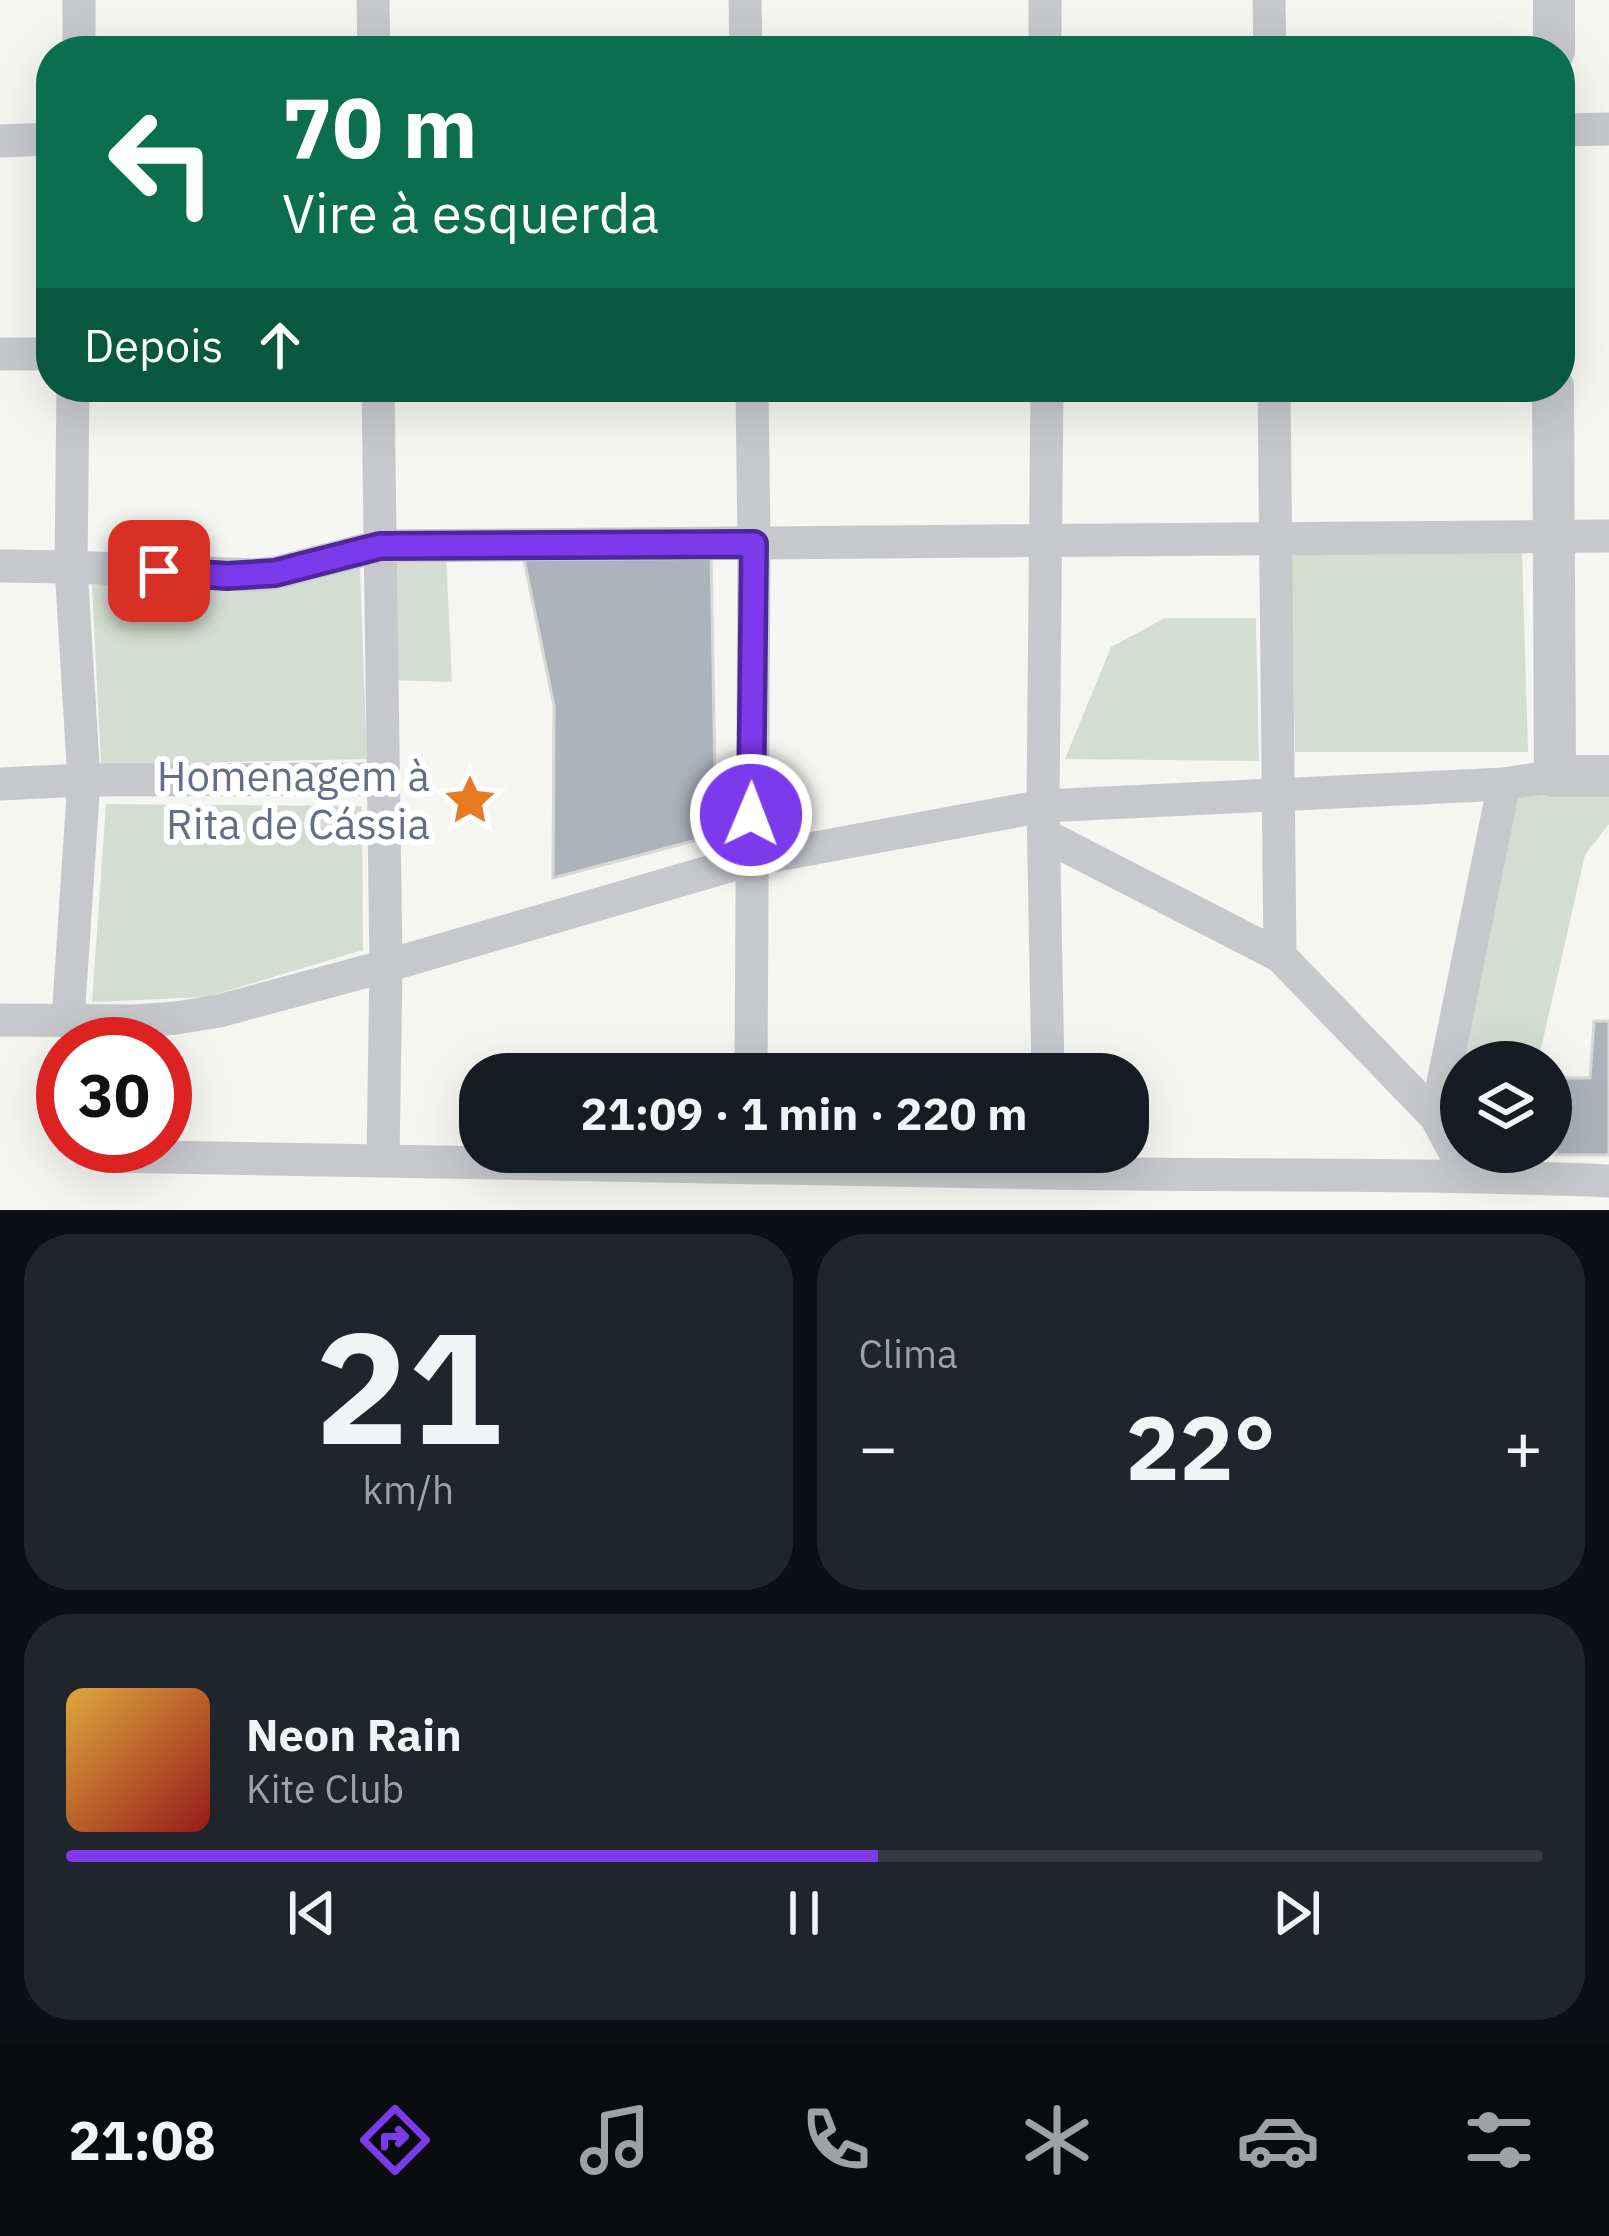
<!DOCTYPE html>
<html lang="pt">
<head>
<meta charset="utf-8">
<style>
  body { margin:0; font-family:"IBM Plex Sans",sans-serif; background:#20242c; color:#f1f3f6; height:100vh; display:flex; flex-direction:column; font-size:45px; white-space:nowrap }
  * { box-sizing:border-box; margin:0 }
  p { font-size:39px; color:#9ea1a6 }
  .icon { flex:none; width:66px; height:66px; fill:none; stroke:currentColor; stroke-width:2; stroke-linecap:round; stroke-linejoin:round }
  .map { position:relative; height:1210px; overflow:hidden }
  .drawer { display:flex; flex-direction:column; gap:24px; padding:24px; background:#0d0f14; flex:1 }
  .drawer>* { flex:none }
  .banner { position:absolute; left:36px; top:36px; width:1539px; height:366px; border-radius:48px; box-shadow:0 12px 48px #0002; background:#0b6e4f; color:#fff; overflow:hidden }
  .controls { position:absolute; left:1440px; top:1041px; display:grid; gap:24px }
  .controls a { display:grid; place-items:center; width:132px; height:132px; border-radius:50%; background:#171b24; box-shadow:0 12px 48px #0002; font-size:60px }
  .speed { position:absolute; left:36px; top:1017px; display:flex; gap:24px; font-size:60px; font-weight:700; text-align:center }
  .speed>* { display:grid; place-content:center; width:156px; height:156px; border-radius:50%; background:#171b24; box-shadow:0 12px 48px #0002; line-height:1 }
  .speed .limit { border:18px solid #d22; background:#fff; color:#111 }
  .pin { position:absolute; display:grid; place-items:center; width:102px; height:102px; color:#fff; margin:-51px; border-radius:24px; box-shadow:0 6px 18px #0006 }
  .me { position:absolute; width:132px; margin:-66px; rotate:1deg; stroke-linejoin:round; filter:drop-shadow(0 0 9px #0008) }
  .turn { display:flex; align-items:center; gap:42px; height:252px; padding:0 48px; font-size:54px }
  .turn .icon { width:156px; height:156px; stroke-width:2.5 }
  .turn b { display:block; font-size:84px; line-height:102px }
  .then { display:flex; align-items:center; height:114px; padding:0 48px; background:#0003; gap:24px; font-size:45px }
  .big { font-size:90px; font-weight:800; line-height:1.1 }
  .drawer .tile { flex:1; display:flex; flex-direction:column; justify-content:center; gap:18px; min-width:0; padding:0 42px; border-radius:48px; background:#20242c }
  .drawer .dial { align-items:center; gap:0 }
  .dial b { font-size:156px; line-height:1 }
  .song { display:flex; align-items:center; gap:36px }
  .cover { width:144px; height:144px; border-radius:18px; background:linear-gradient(135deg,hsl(40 70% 55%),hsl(0 70% 35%)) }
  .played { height:12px; border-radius:6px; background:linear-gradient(90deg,#7c3aed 55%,#363941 55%) }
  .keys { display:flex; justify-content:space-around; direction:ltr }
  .heat { display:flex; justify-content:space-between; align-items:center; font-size:66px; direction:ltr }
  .drawer .tiles { flex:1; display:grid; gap:24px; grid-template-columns:1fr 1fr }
  .tile:last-child { grid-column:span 2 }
  .trip { position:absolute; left:459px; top:1053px; width:690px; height:120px; border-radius:48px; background:#171b24; box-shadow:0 12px 48px #0002; font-weight:800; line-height:120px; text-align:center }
  .tabs { display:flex; height:192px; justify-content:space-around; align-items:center; background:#090b0e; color:#9ea1a6 }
  .tabs .icon { width:84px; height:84px }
  .tabs .active { color:#7c3aed }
  .tabs b { font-size:54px; color:#f1f3f6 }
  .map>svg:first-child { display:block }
  .green { fill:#d5ddd3 }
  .building { fill:#aeb3bb; stroke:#d7d8d5; stroke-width:3 }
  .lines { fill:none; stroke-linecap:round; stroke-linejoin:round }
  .minor { stroke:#c6c8cc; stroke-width:33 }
  .tertiary { stroke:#c6c8cc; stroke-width:42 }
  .route-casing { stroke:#51269a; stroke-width:30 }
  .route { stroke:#7c3aed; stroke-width:21 }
  .labels { text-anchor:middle; stroke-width:12; stroke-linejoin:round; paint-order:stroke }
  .poi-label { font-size:42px; fill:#646f85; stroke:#fff; text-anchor:end }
</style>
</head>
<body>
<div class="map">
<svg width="1609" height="1210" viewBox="0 0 1609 1210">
  <rect width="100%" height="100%" fill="#f5f6f2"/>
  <g class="green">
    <polygon points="385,548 446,553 452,682 387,680"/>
    <polygon points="1522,551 1528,752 1295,752 1291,553"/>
    <polygon points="360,566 367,759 101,765 92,585 277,585"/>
    <polygon points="1165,618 1256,618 1259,761 1065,759 1111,647"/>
    <polygon points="1609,788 1609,824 1585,855 1538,1062 1461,1062 1461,1121 1449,1114 1516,794"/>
    <polygon points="106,804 362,806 363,950 207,997 92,1002"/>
  </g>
  <g class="building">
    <polygon points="522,550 711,550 716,835 553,878 554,706"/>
    <polygon points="1594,1021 1609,1021 1609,1155 1555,1155 1556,1078 1590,1078"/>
  </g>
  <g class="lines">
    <g class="minor">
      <polyline points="373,0 374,51"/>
      <polyline points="745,0 746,51"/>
      <polyline points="1045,0 1045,51"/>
      <polyline points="1269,0 1270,51"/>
      <polyline points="79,51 79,0"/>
      <polyline points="1560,130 1609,129"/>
      <polyline points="0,141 51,139"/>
      <polyline points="0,354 51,354"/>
      <polyline points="378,387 386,966 383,1159"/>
      <polyline points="1047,387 1043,806 1048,1074"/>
      <polyline points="1274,387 1280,956"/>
      <polyline points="0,566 71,567 253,575 275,573 380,546 1609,536"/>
      <polyline points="0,784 84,780 383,779"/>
      <polyline points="1044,835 1280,956 1436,1117 1467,1175"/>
      <polyline points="0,1020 134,1021 176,1018 219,1011 386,966 750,860 1043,806 1504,784 1555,776"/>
      <polyline points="68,1020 84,780 71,567 73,387"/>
      <polyline points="751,1074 754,544 752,387"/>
      <polyline points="1436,1117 1504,784"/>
      <path d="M108,1156c313,3 625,12 937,17 188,3 376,0 564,8"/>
    </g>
    <g class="tertiary">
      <polyline points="1554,51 1554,0"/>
      <polyline points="1553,387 1555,776 1609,776"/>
    </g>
  </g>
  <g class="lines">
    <g class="route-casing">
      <polyline id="route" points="159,571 227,576 275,573 380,546 754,544 751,815"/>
    </g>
    <use href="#route" class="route"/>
  </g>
  <defs>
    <g id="sight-bare" transform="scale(4.14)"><path d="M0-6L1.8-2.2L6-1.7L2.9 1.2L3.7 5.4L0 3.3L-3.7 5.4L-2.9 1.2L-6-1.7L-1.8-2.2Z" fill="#e87b21" stroke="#fff" stroke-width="2.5" paint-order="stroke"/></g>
  </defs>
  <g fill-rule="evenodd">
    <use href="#sight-bare" x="470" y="800"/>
  </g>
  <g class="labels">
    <g class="poi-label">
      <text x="430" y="791">Homenagem à<tspan x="430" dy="48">Rita de Cássia</tspan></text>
    </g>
  </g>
</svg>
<div class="controls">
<a><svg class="icon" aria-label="layers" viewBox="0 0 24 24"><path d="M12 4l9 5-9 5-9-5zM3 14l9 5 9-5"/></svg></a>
</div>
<div class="speed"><div class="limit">30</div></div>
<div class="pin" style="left:159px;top:571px;background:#d93025"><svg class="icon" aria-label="arrive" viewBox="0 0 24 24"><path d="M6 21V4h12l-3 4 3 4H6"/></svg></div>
<svg class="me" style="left:751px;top:815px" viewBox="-20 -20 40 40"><circle r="17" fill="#7c3aed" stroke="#fff" stroke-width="3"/><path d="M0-11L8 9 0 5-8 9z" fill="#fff"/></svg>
<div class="trip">21:09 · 1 min · 220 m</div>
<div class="banner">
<div class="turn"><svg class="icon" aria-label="left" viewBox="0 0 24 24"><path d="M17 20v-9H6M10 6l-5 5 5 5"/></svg><div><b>70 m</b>Vire à esquerda</div></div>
<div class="then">Depois<svg class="icon" aria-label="ahead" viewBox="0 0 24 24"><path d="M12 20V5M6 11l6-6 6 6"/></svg></div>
</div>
</div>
<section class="drawer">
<div class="tiles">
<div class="tile dial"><b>21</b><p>km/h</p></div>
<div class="tile"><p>Clima</p>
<div class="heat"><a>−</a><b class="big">22°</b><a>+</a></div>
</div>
<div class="tile">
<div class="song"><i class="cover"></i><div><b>Neon Rain</b><p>Kite Club</p></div></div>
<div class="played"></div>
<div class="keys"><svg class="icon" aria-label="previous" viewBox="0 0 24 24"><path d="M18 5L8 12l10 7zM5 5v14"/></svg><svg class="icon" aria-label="pause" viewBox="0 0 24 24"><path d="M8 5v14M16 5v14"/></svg><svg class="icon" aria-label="next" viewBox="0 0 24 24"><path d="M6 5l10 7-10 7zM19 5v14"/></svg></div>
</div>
</div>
</section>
<nav class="tabs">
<b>21:08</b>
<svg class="icon active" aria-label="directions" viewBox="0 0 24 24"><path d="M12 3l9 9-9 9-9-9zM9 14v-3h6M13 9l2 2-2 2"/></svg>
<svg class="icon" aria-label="music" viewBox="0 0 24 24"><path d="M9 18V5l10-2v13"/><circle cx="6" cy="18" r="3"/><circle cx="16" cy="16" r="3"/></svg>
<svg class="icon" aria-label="phone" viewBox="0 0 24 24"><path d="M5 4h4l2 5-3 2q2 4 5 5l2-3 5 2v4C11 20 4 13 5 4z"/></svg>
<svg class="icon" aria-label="climate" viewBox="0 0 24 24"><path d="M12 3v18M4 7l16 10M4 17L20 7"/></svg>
<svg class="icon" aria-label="car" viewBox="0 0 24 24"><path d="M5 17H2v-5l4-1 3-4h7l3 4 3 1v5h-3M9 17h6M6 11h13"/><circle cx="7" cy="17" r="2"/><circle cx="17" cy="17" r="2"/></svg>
<svg class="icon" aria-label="filters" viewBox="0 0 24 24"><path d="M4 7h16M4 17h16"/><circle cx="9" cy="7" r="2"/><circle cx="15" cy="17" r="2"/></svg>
</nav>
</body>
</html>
